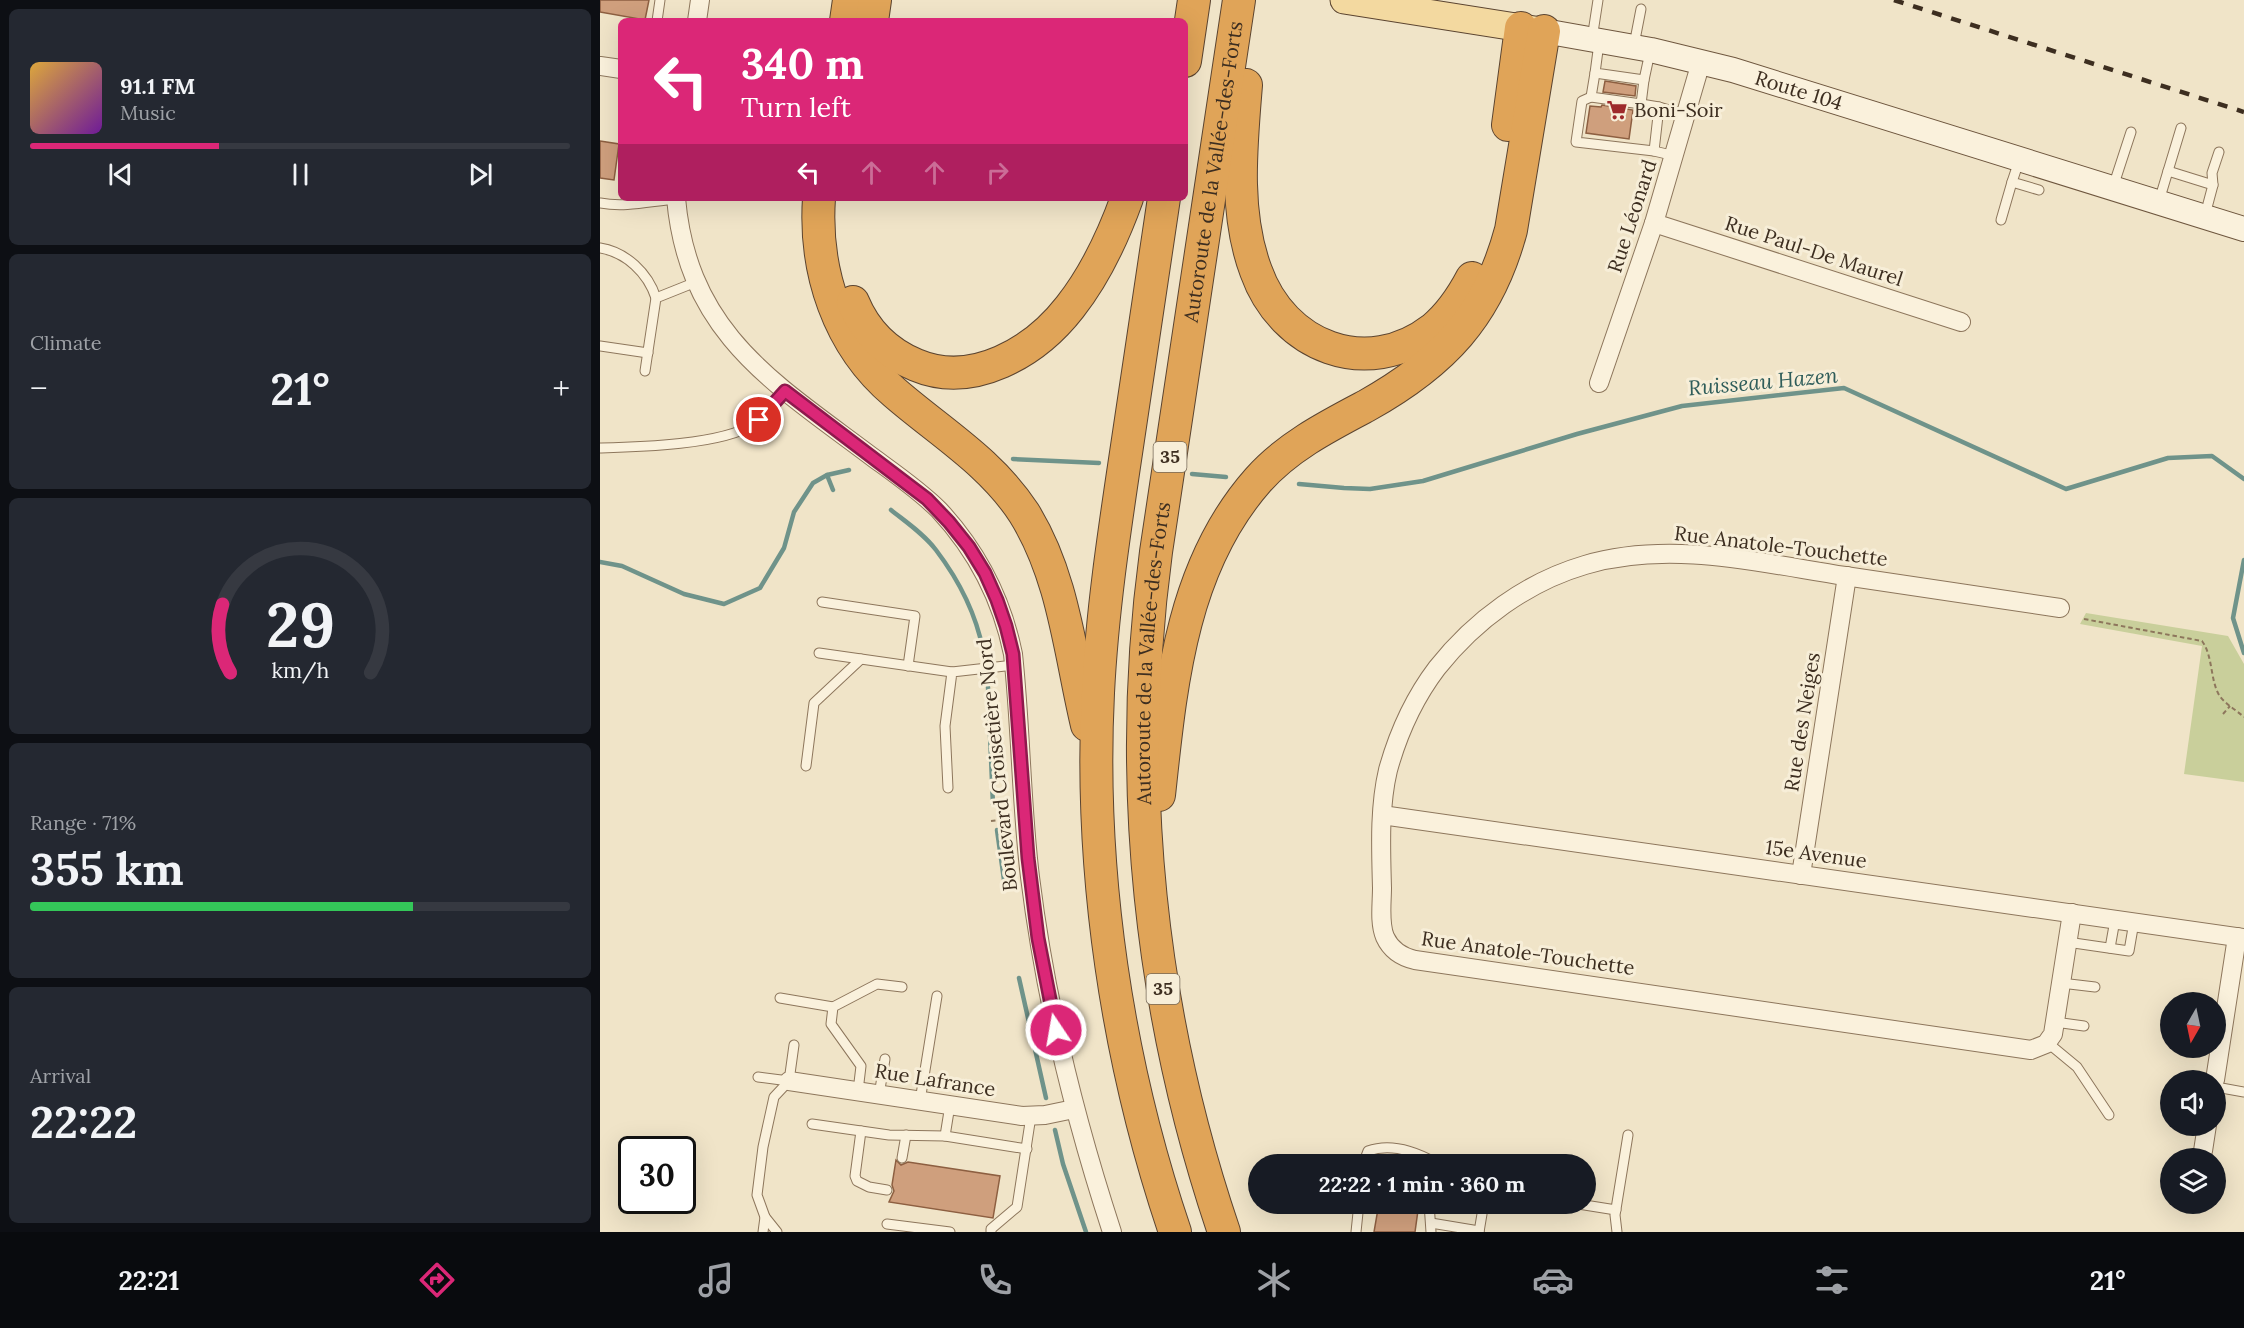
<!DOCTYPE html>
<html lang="en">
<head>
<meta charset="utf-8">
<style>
  body { margin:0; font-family:Lora,serif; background:#242831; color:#f1f3f6; height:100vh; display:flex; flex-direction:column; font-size:22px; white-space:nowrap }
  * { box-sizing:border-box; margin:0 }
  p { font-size:20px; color:#9ea1a6 }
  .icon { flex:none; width:33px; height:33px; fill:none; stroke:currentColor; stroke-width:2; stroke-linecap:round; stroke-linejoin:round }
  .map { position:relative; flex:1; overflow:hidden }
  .drawer { display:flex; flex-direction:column; gap:9px; padding:9px; background:#0d0f14; width:600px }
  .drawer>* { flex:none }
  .top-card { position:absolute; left:18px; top:18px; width:570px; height:183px; border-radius:9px; box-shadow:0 6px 24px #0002; background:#db2777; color:#fff; overflow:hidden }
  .needle { width:39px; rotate:189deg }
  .tools { position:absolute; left:1560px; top:992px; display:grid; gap:12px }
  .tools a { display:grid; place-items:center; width:66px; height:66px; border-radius:50%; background:#171b24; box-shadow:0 6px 24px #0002; font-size:30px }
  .speed { position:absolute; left:18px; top:1136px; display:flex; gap:12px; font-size:30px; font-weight:700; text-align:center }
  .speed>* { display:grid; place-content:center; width:78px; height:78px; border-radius:50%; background:#171b24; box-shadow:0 6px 24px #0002; line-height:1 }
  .speed .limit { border:3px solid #111; border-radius:9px; background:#fff; color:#111 }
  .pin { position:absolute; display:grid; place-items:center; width:51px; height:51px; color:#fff; margin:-26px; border:3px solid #fff; border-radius:50%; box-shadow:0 2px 6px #0007 }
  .me { position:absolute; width:66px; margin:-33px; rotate:348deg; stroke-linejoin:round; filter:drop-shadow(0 0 4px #0008) }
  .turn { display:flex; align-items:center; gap:21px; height:126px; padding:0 24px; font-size:27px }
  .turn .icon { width:78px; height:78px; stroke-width:2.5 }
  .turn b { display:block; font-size:42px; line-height:51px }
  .lanes { display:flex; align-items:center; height:57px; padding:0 24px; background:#0003; justify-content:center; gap:30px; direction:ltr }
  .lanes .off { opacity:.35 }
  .big { font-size:45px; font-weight:700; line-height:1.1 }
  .drawer .tile { flex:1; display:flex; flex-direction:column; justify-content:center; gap:9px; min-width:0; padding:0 21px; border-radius:9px; background:#242831 }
  .drawer .dial { align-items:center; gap:0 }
  .dial svg { height:156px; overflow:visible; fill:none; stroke:#363941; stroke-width:7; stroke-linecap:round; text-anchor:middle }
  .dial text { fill:#f1f3f6; stroke:none }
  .song { display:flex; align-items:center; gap:18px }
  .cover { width:72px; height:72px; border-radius:9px; background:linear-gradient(135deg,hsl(40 70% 55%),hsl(280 70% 35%)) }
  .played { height:6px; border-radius:3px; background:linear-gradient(90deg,#db2777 35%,#363941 35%) }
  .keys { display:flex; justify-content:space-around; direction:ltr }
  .heat { display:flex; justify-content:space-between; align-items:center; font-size:33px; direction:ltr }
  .charge { height:9px; border-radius:4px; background:linear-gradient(90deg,#34c759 71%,#363941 0) }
  .trip { position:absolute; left:648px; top:1154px; width:348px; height:60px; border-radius:30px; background:#171b24; box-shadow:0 6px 24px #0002; font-weight:700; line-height:60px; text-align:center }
  .tabs { display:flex; height:96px; justify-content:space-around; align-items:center; background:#090b0e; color:#9ea1a6 }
  .tabs .icon { width:42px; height:42px }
  .tabs .active { color:#db2777 }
  .tabs b { font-size:27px; color:#f1f3f6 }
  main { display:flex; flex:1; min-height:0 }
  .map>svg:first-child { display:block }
  .green { fill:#c9cf9b }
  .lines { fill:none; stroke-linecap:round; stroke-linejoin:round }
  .stream { stroke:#6f938a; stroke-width:4.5 }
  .building { fill:#cf9f7d; stroke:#8d5f41; stroke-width:1.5 }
  .service-casing { stroke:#8d765c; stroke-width:11 }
  .minor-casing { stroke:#8d765c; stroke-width:20 }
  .secondary-casing { stroke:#6f573f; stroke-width:26 }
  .primary-casing { stroke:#5b4430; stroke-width:29 }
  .motorway-casing { stroke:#5b4430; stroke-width:34 }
  .path { stroke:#8d765c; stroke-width:2; stroke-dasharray:4.5 3; stroke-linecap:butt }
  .service { stroke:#faf1dc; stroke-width:9 }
  .minor { stroke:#faf1dc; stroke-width:18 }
  .secondary { stroke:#faf1dc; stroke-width:24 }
  .primary { stroke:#f3d9a0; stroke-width:27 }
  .motorway { stroke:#e0a458; stroke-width:32 }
  .rail { stroke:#3d2e20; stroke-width:4.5; stroke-dasharray:10 10; stroke-linecap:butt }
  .route-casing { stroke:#8e194d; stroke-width:15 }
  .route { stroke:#db2777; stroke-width:10 }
  .labels { text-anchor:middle; stroke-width:6; stroke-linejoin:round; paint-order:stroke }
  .shield { fill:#f7eed8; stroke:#756857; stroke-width:1.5 }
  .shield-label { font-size:18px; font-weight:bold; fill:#3d2e20 }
  .street-label { font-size:20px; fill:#3d2e20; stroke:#f7eed8 }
  .poi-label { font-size:20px; fill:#3d2e20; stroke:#f7eed8; text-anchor:start }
  .water-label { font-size:21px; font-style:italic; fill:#2f5d5a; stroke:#f7eed8 }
</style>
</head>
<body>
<main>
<section class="drawer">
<div class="tile">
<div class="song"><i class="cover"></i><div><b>91.1 FM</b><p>Music</p></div></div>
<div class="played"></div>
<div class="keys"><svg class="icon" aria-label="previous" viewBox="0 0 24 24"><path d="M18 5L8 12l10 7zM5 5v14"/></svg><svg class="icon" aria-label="pause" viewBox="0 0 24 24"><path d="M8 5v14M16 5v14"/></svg><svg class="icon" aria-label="next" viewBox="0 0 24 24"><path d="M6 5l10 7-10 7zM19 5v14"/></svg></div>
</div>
<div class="tile"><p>Climate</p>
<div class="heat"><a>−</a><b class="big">21°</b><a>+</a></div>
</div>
<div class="tile dial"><svg viewBox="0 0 100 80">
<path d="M14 69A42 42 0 1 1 86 69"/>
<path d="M14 69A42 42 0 0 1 10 34" stroke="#db2777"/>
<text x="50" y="56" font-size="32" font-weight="700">29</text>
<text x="50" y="72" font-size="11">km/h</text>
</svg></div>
<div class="tile"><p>Range · 71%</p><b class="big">355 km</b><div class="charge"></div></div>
<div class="tile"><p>Arrival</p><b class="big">22:22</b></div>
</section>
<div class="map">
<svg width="1644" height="1232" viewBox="0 0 1644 1232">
  <rect width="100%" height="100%" fill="#f0e4c8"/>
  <polygon class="green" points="1486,613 1628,636 1644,664 1644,782 1584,774 1602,646 1480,624"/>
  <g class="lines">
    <g class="stream">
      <polyline points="413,459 499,463"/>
      <polyline points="592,474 626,477"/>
      <polyline points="227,475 233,490"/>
      <polyline points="699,484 744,488 770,489 823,481 977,434 1082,406 1244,388 1466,489 1568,458 1612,456 1644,479"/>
      <path d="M291,510c15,12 33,24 45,40 22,29 40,64 47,100"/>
      <polyline points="1644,560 1633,618 1644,653"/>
      <polyline points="0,562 22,566 84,594 124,604 160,588 184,548 194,512 213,483 227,475 249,470"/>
      <polyline points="388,687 393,805"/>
      <polyline points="397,830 405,887"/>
      <polyline points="419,978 446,1098"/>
      <polyline points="455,1130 463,1164 486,1232"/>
    </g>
  </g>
  <g class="building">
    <polygon points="0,0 49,0 45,20 0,12"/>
    <polygon points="1005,81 1036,86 1035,96 1003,92"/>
    <polygon points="1002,105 1033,110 1029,139 986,133 990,106 1001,107"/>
    <polygon points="0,141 19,144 14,180 0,178"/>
    <polygon points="296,1160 301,1165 308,1162 400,1176 393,1218 289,1202 294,1191 292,1185"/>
    <polygon points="779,1203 819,1203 815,1232 774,1232"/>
  </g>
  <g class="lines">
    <g class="service-casing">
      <g id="service">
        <polyline points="57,21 60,0"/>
        <polyline points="992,39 998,0"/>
        <polyline points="999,43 995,73 1044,80 1050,52"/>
        <polyline points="1034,45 1041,9"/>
        <polyline points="995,73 991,97 1041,104 1044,80"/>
        <polyline points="991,97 982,101 976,142 1054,151 1075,156"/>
        <polyline points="1041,104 1059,107 1054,151"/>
        <polyline points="1059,107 1086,115"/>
        <polyline points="1419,161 1412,182 1439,190"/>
        <polyline points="1568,171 1581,128"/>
        <polyline points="1613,185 1612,173 1619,152"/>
        <polyline points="1513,187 1531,132"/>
        <polyline points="1559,201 1568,171 1613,185 1605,215"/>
        <path d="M0,203c26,5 51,-2 76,-4"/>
        <polyline points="1401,220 1412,182"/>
        <path d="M0,248c26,4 48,25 56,50"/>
        <polyline points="0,346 48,353"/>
        <polyline points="45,371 56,298 96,282"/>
        <path d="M0,448c38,-1 122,-3 154,-24 12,-8 21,-22 31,-33"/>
        <polyline points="222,602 315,616 308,666"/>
        <polyline points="219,653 352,672"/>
        <polyline points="206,766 214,703 261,659"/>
        <polyline points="348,788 345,726 352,672 414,665"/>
        <polyline points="1467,942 1529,951 1534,922"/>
        <polyline points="1510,948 1515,920"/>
        <polyline points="1461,983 1495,987"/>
        <polyline points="180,998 233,1007"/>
        <polyline points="1455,1022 1484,1026"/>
        <polyline points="1448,1043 1477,1067 1509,1115"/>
        <polyline points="158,1077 189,1081"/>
        <polyline points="1616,1087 1644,1092"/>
        <polyline points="258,1091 261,1066 231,1024 233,1007 277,984 302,987"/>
        <polyline points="279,1095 285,1059"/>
        <polyline points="320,1101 337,996"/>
        <polyline points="350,1105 345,1136 427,1149"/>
        <polyline points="212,1124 289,1135 345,1136"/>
        <polyline points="261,1131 255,1176 257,1181 269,1187 287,1190"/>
        <polyline points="302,1158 306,1135"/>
        <path d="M763,1164l5,-13c22,-8 46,0 66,11v2"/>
        <polyline points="829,1203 831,1232"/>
        <polyline points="972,1203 1016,1210"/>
        <polyline points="165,1217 177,1232"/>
        <polyline points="831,1223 879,1231"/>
        <polyline points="287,1224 350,1232"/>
        <polyline points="163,1232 165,1217 157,1195 163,1147 174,1097 189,1081 194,1045"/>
        <polyline points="391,1232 391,1229 417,1207 431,1116"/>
        <polyline points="756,1232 759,1203"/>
        <polyline points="879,1232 882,1214"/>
        <polyline points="1017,1232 1015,1215 1028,1135"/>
      </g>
    </g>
    <g class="minor-casing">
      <g id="minor">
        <polyline points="97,21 100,0"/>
        <polyline points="0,66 21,69"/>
        <path d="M76,198c12,137 100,186 199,261 22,16 45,32 64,51 38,41 63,90 74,144 8,74 8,149 17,223 15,121 44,239 82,355"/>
        <polyline points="1054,223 1361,322"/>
        <polyline points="999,383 1054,223 1101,62"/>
        <path d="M1460,608c-72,-11 -143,-21 -215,-32 -85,-13 -175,-36 -260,-11 -58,17 -110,55 -148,103 -22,29 -39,66 -49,102 -9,38 -7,79 -6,118 0,15 -3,35 3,49 6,13 17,20 30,23l616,90 15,-6 7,-10 19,-121"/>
        <polyline points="782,815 1644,938"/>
        <polyline points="1201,875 1247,576"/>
        <polyline points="1615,1080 1637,937"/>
        <polyline points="189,1081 422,1116 445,1115 474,1109"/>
        <polyline points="1603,1151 1607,1125"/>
      </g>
    </g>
    <g class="secondary-casing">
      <g id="secondary">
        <path id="s1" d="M944,31l107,19 82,20 511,159"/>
      </g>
    </g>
    <g class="primary-casing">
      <polyline id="primary" points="744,0 941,31"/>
    </g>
    <g class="motorway-casing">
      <g id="motorway">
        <polyline points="246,21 249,0"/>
        <polyline points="272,21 275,0"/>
        <polyline points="585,61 594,0"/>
        <path d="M646,85c-5,61 -12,128 10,186 27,76 111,109 177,58 17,-14 29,-32 39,-51"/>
        <polyline points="908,125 921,28"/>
        <path d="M219,198c-5,73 19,147 76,195 45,39 96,69 129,120 40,64 46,141 63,212"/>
        <path d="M564,198c-13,85 -25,170 -38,255 -12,80 -24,160 -28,240 -9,180 19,368 77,539"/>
        <path d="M253,302c12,29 34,51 63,63 57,24 119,-13 154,-58 26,-33 43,-70 57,-109"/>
        <path d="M559,795c12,-110 22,-228 99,-315 29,-33 70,-54 108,-74 77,-43 122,-90 145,-176l33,-199"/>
        <path id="s2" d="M624,1232c-74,-218 -99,-451 -68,-680l83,-552"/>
      </g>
    </g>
    <g class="path">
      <path d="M1484,619l118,22c11,15 8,38 17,54 6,9 17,15 25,22"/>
      <polyline points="1623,714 1630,706"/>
      <polyline points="391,821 409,819"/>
    </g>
    <use href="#service" class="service"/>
    <use href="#minor" class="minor"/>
    <use href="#secondary" class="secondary"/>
    <use href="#primary" class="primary"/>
    <use href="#motorway" class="motorway"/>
    <polyline class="rail" points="1294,0 1644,112"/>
  </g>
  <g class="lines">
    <g class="route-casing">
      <polyline id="route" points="159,420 185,391 327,499 349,522 369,547 385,573 397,600 406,626 413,654 428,858 438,938 456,1030"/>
    </g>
    <use href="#route" class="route"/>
  </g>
  <defs>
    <g id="supermarket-bare" transform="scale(1.62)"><path d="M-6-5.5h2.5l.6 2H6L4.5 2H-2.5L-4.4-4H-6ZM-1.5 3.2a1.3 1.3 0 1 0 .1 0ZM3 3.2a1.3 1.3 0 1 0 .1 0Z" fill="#9e2a2b" stroke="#f7eed8" stroke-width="2.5" paint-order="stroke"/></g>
  </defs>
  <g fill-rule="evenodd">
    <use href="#supermarket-bare" x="1017" y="110"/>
  </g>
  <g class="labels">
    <g class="shield">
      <rect x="553.5" y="442" width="33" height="30" rx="4.5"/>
      <rect x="546.5" y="974" width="33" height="30" rx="4.5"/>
    </g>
    <g class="shield-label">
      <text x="570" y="463">35</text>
      <text x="563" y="995">35</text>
    </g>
    <g class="street-label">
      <text dy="7" stroke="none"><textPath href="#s1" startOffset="262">Route 104</textPath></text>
      <text dy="7" stroke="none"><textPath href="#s2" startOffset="1074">Autoroute de la Vallée-des-Forts</textPath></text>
      <text transform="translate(1032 216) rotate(-72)" y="7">Rue Léonard</text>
      <text transform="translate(1214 251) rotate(18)" y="7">Rue Paul-De Maurel</text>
      <text transform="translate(1181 546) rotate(7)" y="7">Rue Anatole-Touchette</text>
      <text dy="7" stroke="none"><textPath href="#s2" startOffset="588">Autoroute de la Vallée-des-Forts</textPath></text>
      <text transform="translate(1202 722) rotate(-81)" y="7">Rue des Neiges</text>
      <text transform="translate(397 765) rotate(-96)" y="7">Boulevard Croisetière Nord</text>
      <text transform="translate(1216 854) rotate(8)" y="7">15e Avenue</text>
      <text transform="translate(928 953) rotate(8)" y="7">Rue Anatole-Touchette</text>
      <text transform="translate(335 1080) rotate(9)" y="7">Rue Lafrance</text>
    </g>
    <g class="poi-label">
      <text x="1034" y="117">Boni-Soir</text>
    </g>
    <g class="water-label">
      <text transform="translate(1163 382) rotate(-5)" y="7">Ruisseau Hazen</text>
    </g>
  </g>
</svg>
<div class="tools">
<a><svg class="needle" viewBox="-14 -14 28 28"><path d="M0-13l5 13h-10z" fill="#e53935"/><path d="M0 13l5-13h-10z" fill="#9ea1a6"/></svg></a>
<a><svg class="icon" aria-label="sound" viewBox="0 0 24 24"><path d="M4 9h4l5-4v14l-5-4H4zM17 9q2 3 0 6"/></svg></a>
<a><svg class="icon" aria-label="layers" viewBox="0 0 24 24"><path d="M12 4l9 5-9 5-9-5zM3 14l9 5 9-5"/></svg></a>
</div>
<div class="speed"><div class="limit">30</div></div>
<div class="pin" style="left:159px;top:420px;background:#d93025"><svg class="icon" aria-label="arrive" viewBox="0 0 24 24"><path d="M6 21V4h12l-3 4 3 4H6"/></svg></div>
<svg class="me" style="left:456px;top:1030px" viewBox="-20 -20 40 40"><circle r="17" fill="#db2777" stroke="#fff" stroke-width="3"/><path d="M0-11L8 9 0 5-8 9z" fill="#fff"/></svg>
<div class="trip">22:22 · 1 min · 360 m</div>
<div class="top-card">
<div class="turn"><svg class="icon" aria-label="left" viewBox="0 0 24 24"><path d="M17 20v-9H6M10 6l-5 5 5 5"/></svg><div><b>340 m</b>Turn left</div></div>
<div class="lanes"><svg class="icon" aria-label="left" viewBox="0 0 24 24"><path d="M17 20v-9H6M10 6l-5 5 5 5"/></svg><svg class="icon off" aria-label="ahead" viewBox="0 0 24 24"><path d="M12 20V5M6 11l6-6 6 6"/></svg><svg class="icon off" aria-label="ahead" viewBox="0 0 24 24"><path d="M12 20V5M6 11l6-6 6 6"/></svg><svg class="icon off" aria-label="right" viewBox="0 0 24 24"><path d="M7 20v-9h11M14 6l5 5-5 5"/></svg></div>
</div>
</div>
</main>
<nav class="tabs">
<b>22:21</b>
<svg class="icon active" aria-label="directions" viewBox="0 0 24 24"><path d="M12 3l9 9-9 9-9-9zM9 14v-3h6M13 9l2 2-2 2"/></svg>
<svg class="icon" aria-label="music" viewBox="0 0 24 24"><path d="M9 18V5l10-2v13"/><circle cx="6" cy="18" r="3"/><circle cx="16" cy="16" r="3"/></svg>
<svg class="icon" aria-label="phone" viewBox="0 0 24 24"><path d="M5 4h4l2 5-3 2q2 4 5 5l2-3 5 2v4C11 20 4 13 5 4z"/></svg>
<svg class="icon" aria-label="climate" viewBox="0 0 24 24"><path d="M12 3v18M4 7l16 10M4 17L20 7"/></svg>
<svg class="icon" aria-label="car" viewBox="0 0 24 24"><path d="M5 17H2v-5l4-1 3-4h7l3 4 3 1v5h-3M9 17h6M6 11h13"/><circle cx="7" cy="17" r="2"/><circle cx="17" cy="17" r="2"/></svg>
<svg class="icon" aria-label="filters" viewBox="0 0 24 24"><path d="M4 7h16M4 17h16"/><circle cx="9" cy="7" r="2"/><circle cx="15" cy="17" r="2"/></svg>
<b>21°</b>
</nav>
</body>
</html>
